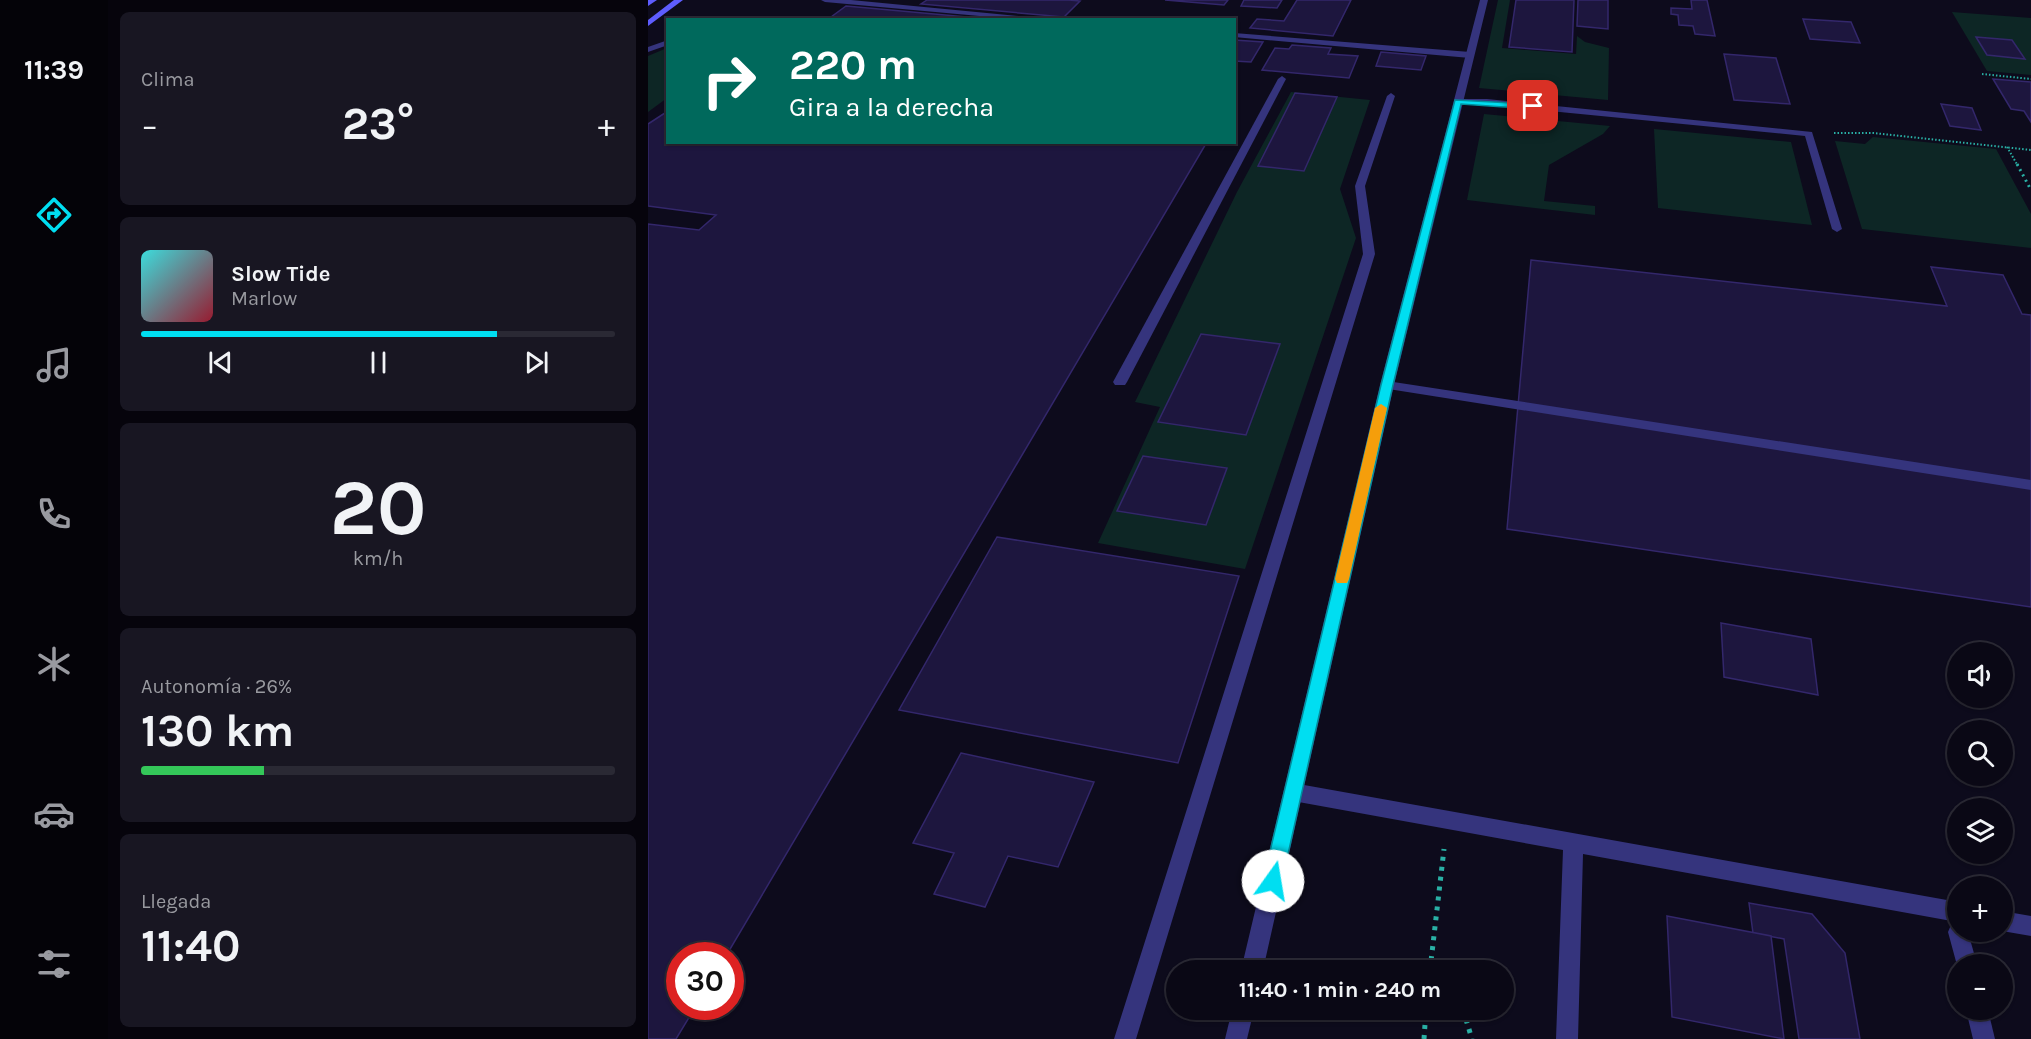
<!DOCTYPE html>
<html lang="es">
<head>
<meta charset="utf-8">
<style>
  body { margin:0; font-family:Karla,sans-serif; background:#181622; color:#f1f3f6; height:100vh; display:flex; flex-direction:column; font-size:22px; white-space:nowrap }
  * { box-sizing:border-box; margin:0 }
  p { font-size:20px; color:#999aa0 }
  .icon { flex:none; width:33px; height:33px; fill:none; stroke:currentColor; stroke-width:2; stroke-linecap:round; stroke-linejoin:round }
  .map { position:relative; flex:1; overflow:hidden }
  .sheet { display:flex; flex-direction:column; gap:12px; padding:12px; background:#06040c; width:540px }
  .sheet>* { flex:none }
  .banner { position:absolute; left:18px; top:18px; width:570px; height:126px; border-radius:0px; box-shadow:0 2px 4px #0004,0 0 0 2px #2a2934; background:#00695c; color:#fff; overflow:hidden }
  .fabs { position:absolute; left:1299px; top:642px; display:grid; gap:12px }
  .fabs a { display:grid; place-items:center; width:66px; height:66px; border-radius:50%; background:#0a0815; box-shadow:0 2px 4px #0004,0 0 0 2px #2a2934; font-size:30px }
  .speed { position:absolute; left:18px; top:942px; display:flex; gap:12px; font-size:30px; font-weight:700; text-align:center }
  .speed>* { display:grid; place-content:center; width:78px; height:78px; border-radius:50%; background:#0a0815; box-shadow:0 2px 4px #0004,0 0 0 2px #2a2934; line-height:1 }
  .speed .limit { border:9px solid #d22; background:#fff; color:#111 }
  .pin { position:absolute; display:grid; place-items:center; width:51px; height:51px; color:#fff; margin:-26px; border-radius:12px; box-shadow:0 3px 9px #0006 }
  .me { position:absolute; width:66px; margin:-33px; rotate:13deg; stroke-linejoin:round; filter:drop-shadow(0 0 4px #0008) }
  .turn { display:flex; align-items:center; gap:21px; height:126px; padding:0 24px; font-size:27px }
  .turn .icon { width:78px; height:78px; stroke-width:2.5 }
  .turn b { display:block; font-size:42px; line-height:51px }
  .big { font-size:45px; font-weight:700; line-height:1.1 }
  .sheet .card { flex:1; display:flex; flex-direction:column; justify-content:center; gap:9px; min-width:0; padding:0 21px; border-radius:9px; background:#181622 }
  .sheet .dial { align-items:center; gap:0 }
  .dial b { font-size:78px; line-height:1 }
  .song { display:flex; align-items:center; gap:18px }
  .cover { width:72px; height:72px; border-radius:9px; background:linear-gradient(135deg,hsl(180 70% 55%),hsl(350 70% 35%)) }
  .played { height:6px; border-radius:3px; background:linear-gradient(90deg,#00def1 75%,#2a2934 75%) }
  .keys { display:flex; justify-content:space-around; direction:ltr }
  .heat { display:flex; justify-content:space-between; align-items:center; font-size:33px; direction:ltr }
  .charge { height:9px; border-radius:4px; background:linear-gradient(90deg,#34c759 26%,#2a2934 0) }
  .trip { position:absolute; left:518px; top:960px; width:348px; height:60px; border-radius:30px; background:#0a0815; box-shadow:0 2px 4px #0004,0 0 0 2px #2a2934; font-weight:700; line-height:60px; text-align:center }
  main { display:flex; flex:1; min-height:0 }
  .tab-bar { display:flex; flex-direction:column; width:108px; justify-content:space-around; align-items:center; background:#040308; color:#999aa0 }
  .tab-bar .icon { width:42px; height:42px }
  .tab-bar .active { color:#00def1 }
  .tab-bar b { font-size:27px; color:#f1f3f6 }
  .map>svg:first-child { display:block }
  .green { fill:#0d2625 }
  .building { fill:#1d163e; stroke:#33276b; stroke-width:1.5 }
  .lines { fill:none; stroke-linecap:round; stroke-linejoin:round }
  .path-far2 { stroke:#29b0a5; stroke-width:2; stroke-dasharray:1.5 2; stroke-linecap:butt }
  .path-far1 { stroke:#29b0a5; stroke-width:3; stroke-dasharray:2 4; stroke-linecap:butt }
  .path { stroke:#29b0a5; stroke-width:5; stroke-dasharray:4 6; stroke-linecap:butt }
  .service { fill:#35347d; fill-rule:evenodd }
  .minor { fill:#35347d; fill-rule:evenodd }
  .secondary { fill:#5e5dff; fill-rule:evenodd }
  .route { fill:#00def1; stroke:#00909d; stroke-width:1.5 }
  .slow { fill:#f59e0b }
</style>
</head>
<body>
<main>
<nav class="tab-bar">
<b>11:39</b>
<svg class="icon active" aria-label="directions" viewBox="0 0 24 24"><path d="M12 3l9 9-9 9-9-9zM9 14v-3h6M13 9l2 2-2 2"/></svg>
<svg class="icon" aria-label="music" viewBox="0 0 24 24"><path d="M9 18V5l10-2v13"/><circle cx="6" cy="18" r="3"/><circle cx="16" cy="16" r="3"/></svg>
<svg class="icon" aria-label="phone" viewBox="0 0 24 24"><path d="M5 4h4l2 5-3 2q2 4 5 5l2-3 5 2v4C11 20 4 13 5 4z"/></svg>
<svg class="icon" aria-label="climate" viewBox="0 0 24 24"><path d="M12 3v18M4 7l16 10M4 17L20 7"/></svg>
<svg class="icon" aria-label="car" viewBox="0 0 24 24"><path d="M5 17H2v-5l4-1 3-4h7l3 4 3 1v5h-3M9 17h6M6 11h13"/><circle cx="7" cy="17" r="2"/><circle cx="17" cy="17" r="2"/></svg>
<svg class="icon" aria-label="filters" viewBox="0 0 24 24"><path d="M4 7h16M4 17h16"/><circle cx="9" cy="7" r="2"/><circle cx="15" cy="17" r="2"/></svg>
</nav>
<section class="sheet">
<div class="card"><p>Clima</p>
<div class="heat"><a>−</a><b class="big">23°</b><a>+</a></div>
</div>
<div class="card">
<div class="song"><i class="cover"></i><div><b>Slow Tide</b><p>Marlow</p></div></div>
<div class="played"></div>
<div class="keys"><svg class="icon" aria-label="previous" viewBox="0 0 24 24"><path d="M18 5L8 12l10 7zM5 5v14"/></svg><svg class="icon" aria-label="pause" viewBox="0 0 24 24"><path d="M8 5v14M16 5v14"/></svg><svg class="icon" aria-label="next" viewBox="0 0 24 24"><path d="M6 5l10 7-10 7zM19 5v14"/></svg></div>
</div>
<div class="card dial"><b>20</b><p>km/h</p></div>
<div class="card"><p>Autonomía · 26%</p><b class="big">130 km</b><div class="charge"></div></div>
<div class="card"><p>Llegada</p><b class="big">11:40</b></div>
</section>
<div class="map">
<svg width="1383" height="1039" viewBox="0 0 1383 1039">
  <rect width="100%" height="100%" fill="#0d0b1c"/>
  <g class="green">
    <polygon points="850,0 862,0 854,48 928,54 929,36 937,42 961,48 960,100 831,88"/>
    <polygon points="1304,12 1383,18 1383,75 1339,71"/>
    <polygon points="19,48 19,98 0,112 0,56"/>
    <polygon points="643,92 722,100 692,189 708,238 597,569 450,543 512,407 487,402 589,192"/>
    <polygon points="836,114 962,126 955,134 901,165 896,201 947,206 947,215 819,200"/>
    <polygon points="1006,129 1143,142 1164,225 1010,208"/>
    <polygon points="1225,137 1348,149 1383,214 1383,248 1214,229 1187,141 1217,144"/>
  </g>
  <g class="building">
    <polygon points="279,0 421,0 432,1 416,17 273,4"/>
    <polygon points="517,0 580,0 576,5"/>
    <polygon points="596,0 634,0 629,8 593,6"/>
    <polygon points="649,0 703,0 685,36 602,28 609,19 636,21"/>
    <polygon points="868,0 926,0 924,52 861,47"/>
    <polygon points="930,0 960,0 960,29 929,26"/>
    <polygon points="1043,0 1059,0 1067,36 1047,34 1045,26 1031,25 1030,15 1023,14 1023,8 1044,9"/>
    <polygon points="198,6 352,20 179,20"/>
    <polygon points="1155,19 1203,22 1212,43 1162,39"/>
    <polygon points="1328,37 1364,40 1377,59 1339,55"/>
    <polygon points="586,40 615,42 603,62 586,61"/>
    <polygon points="644,45 683,48 680,54 710,56 701,78 614,70 627,48 641,49"/>
    <polygon points="733,52 778,56 773,70 728,66"/>
    <polygon points="1076,54 1128,58 1142,104 1086,100"/>
    <polygon points="1345,79 1383,82 1383,122 1376,111 1363,109"/>
    <polygon points="647,93 689,97 656,171 610,166"/>
    <polygon points="1293,104 1324,108 1333,130 1302,126"/>
    <polygon points="20,111 20,142 559,142 78,956 32,956 32,1006 48,1006 28,1039 0,1039 0,224 51,230 68,215 0,206 0,124"/>
    <polygon points="883,260 1299,306 1283,267 1355,275 1374,314 1383,315 1383,607 859,529"/>
    <polygon points="553,334 632,344 598,435 510,422"/>
    <polygon points="495,456 579,468 558,525 469,511"/>
    <polygon points="349,537 591,576 530,763 251,710"/>
    <polygon points="1073,623 1163,639 1170,695 1076,677"/>
    <polygon points="313,753 446,782 410,867 360,856 337,907 286,894 306,853 265,843"/>
    <polygon points="1101,903 1164,914 1197,953 1212,1039 1151,1039 1136,939 1105,933"/>
    <polygon points="1019,916 1123,936 1136,1039 1024,1017"/>
  </g>
  <g class="lines">
    <g class="path-far2">
      <polyline points="1334,74 1383,79"/>
      <polyline points="1186,133 1225,133 1383,150"/>
      <polyline points="1359,147 1370,166"/>
    </g>
    <polyline class="path-far1" points="1369,164 1383,190"/>
    <g class="path">
      <polyline points="783,965 792,970"/>
      <polyline points="782,970 796,849"/>
      <polyline points="815,1010 824,1039"/>
      <polyline points="776,1039 778,1010"/>
    </g>
    <g class="service">
      <polygon points="173,0 203,0 412,20 375,20 177,2"/>
      <polygon points="586,33 822,52 826,55 822,58 586,37"/>
      <polygon points="20,40 20,45 0,52 0,47"/>
      <polygon points="634,76 638,79 479,382 477,385 467,385 465,382 630,79"/>
      <polygon points="743,93 747,96 717,186 727,254 488,1039 466,1039 715,254 707,186 739,96"/>
      <polygon points="810,99 839,99 1164,132 1194,229 1189,232 1184,229 1157,136 839,105 807,104 807,100"/>
      <polygon points="739,381 1383,480 1383,490 734,388 732,385 734,382"/>
      <polygon points="645,783 1310,902 1310,932 1320,932 1329,964 1310,964 1310,969 1300,932 1303,925 1309,922 935,854 930,1039 908,1039 915,850 645,801 638,799 636,792 638,785"/>
      <polygon points="1354,911 1383,916 1383,936 1354,931"/>
      <polygon points="1318,1010 1340,1010 1347,1039 1325,1039"/>
    </g>
    <g class="minor">
      <polygon points="832,0 840,0 746,385 615,970 593,970 732,385"/>
      <polygon points="584,1010 606,1010 599,1039 577,1039"/>
    </g>
    <g class="secondary">
      <polygon points="0,0 9,0 0,6"/>
      <polygon points="26,0 35,0 0,26 0,20"/>
    </g>
  </g>
  <polygon class="route" points="807,100 885,104 889,106 885,109 813,104 745,385 634,881 631,888 625,890 618,888 615,881 733,385"/>
  <polygon class="slow" points="733,404 739,408 701,579 699,583 689,583 687,579 727,408"/>
</svg>
<div class="fabs">
<a><svg class="icon" aria-label="sound" viewBox="0 0 24 24"><path d="M4 9h4l5-4v14l-5-4H4zM17 9q2 3 0 6"/></svg></a>
<a><svg class="icon" aria-label="search" viewBox="0 0 24 24"><circle cx="10" cy="10" r="6"/><path d="M15 15l6 6"/></svg></a>
<a><svg class="icon" aria-label="layers" viewBox="0 0 24 24"><path d="M12 4l9 5-9 5-9-5zM3 14l9 5 9-5"/></svg></a>
<a>+</a>
<a>−</a>
</div>
<div class="speed"><div class="limit">30</div></div>
<div class="pin" style="left:885px;top:106px;background:#d93025"><svg class="icon" aria-label="arrive" viewBox="0 0 24 24"><path d="M6 21V4h12l-3 4 3 4H6"/></svg></div>
<svg class="me" style="left:625px;top:881px" viewBox="-20 -20 40 40"><circle r="19" fill="#fff"/><path d="M0-13L10 11 0 6-10 11z" fill="#00def1"/></svg>
<div class="trip">11:40 · 1 min · 240 m</div>
<div class="banner">
<div class="turn"><svg class="icon" aria-label="right" viewBox="0 0 24 24"><path d="M7 20v-9h11M14 6l5 5-5 5"/></svg><div><b>220 m</b>Gira a la derecha</div></div>
</div>
</div>
</main>
</body>
</html>
